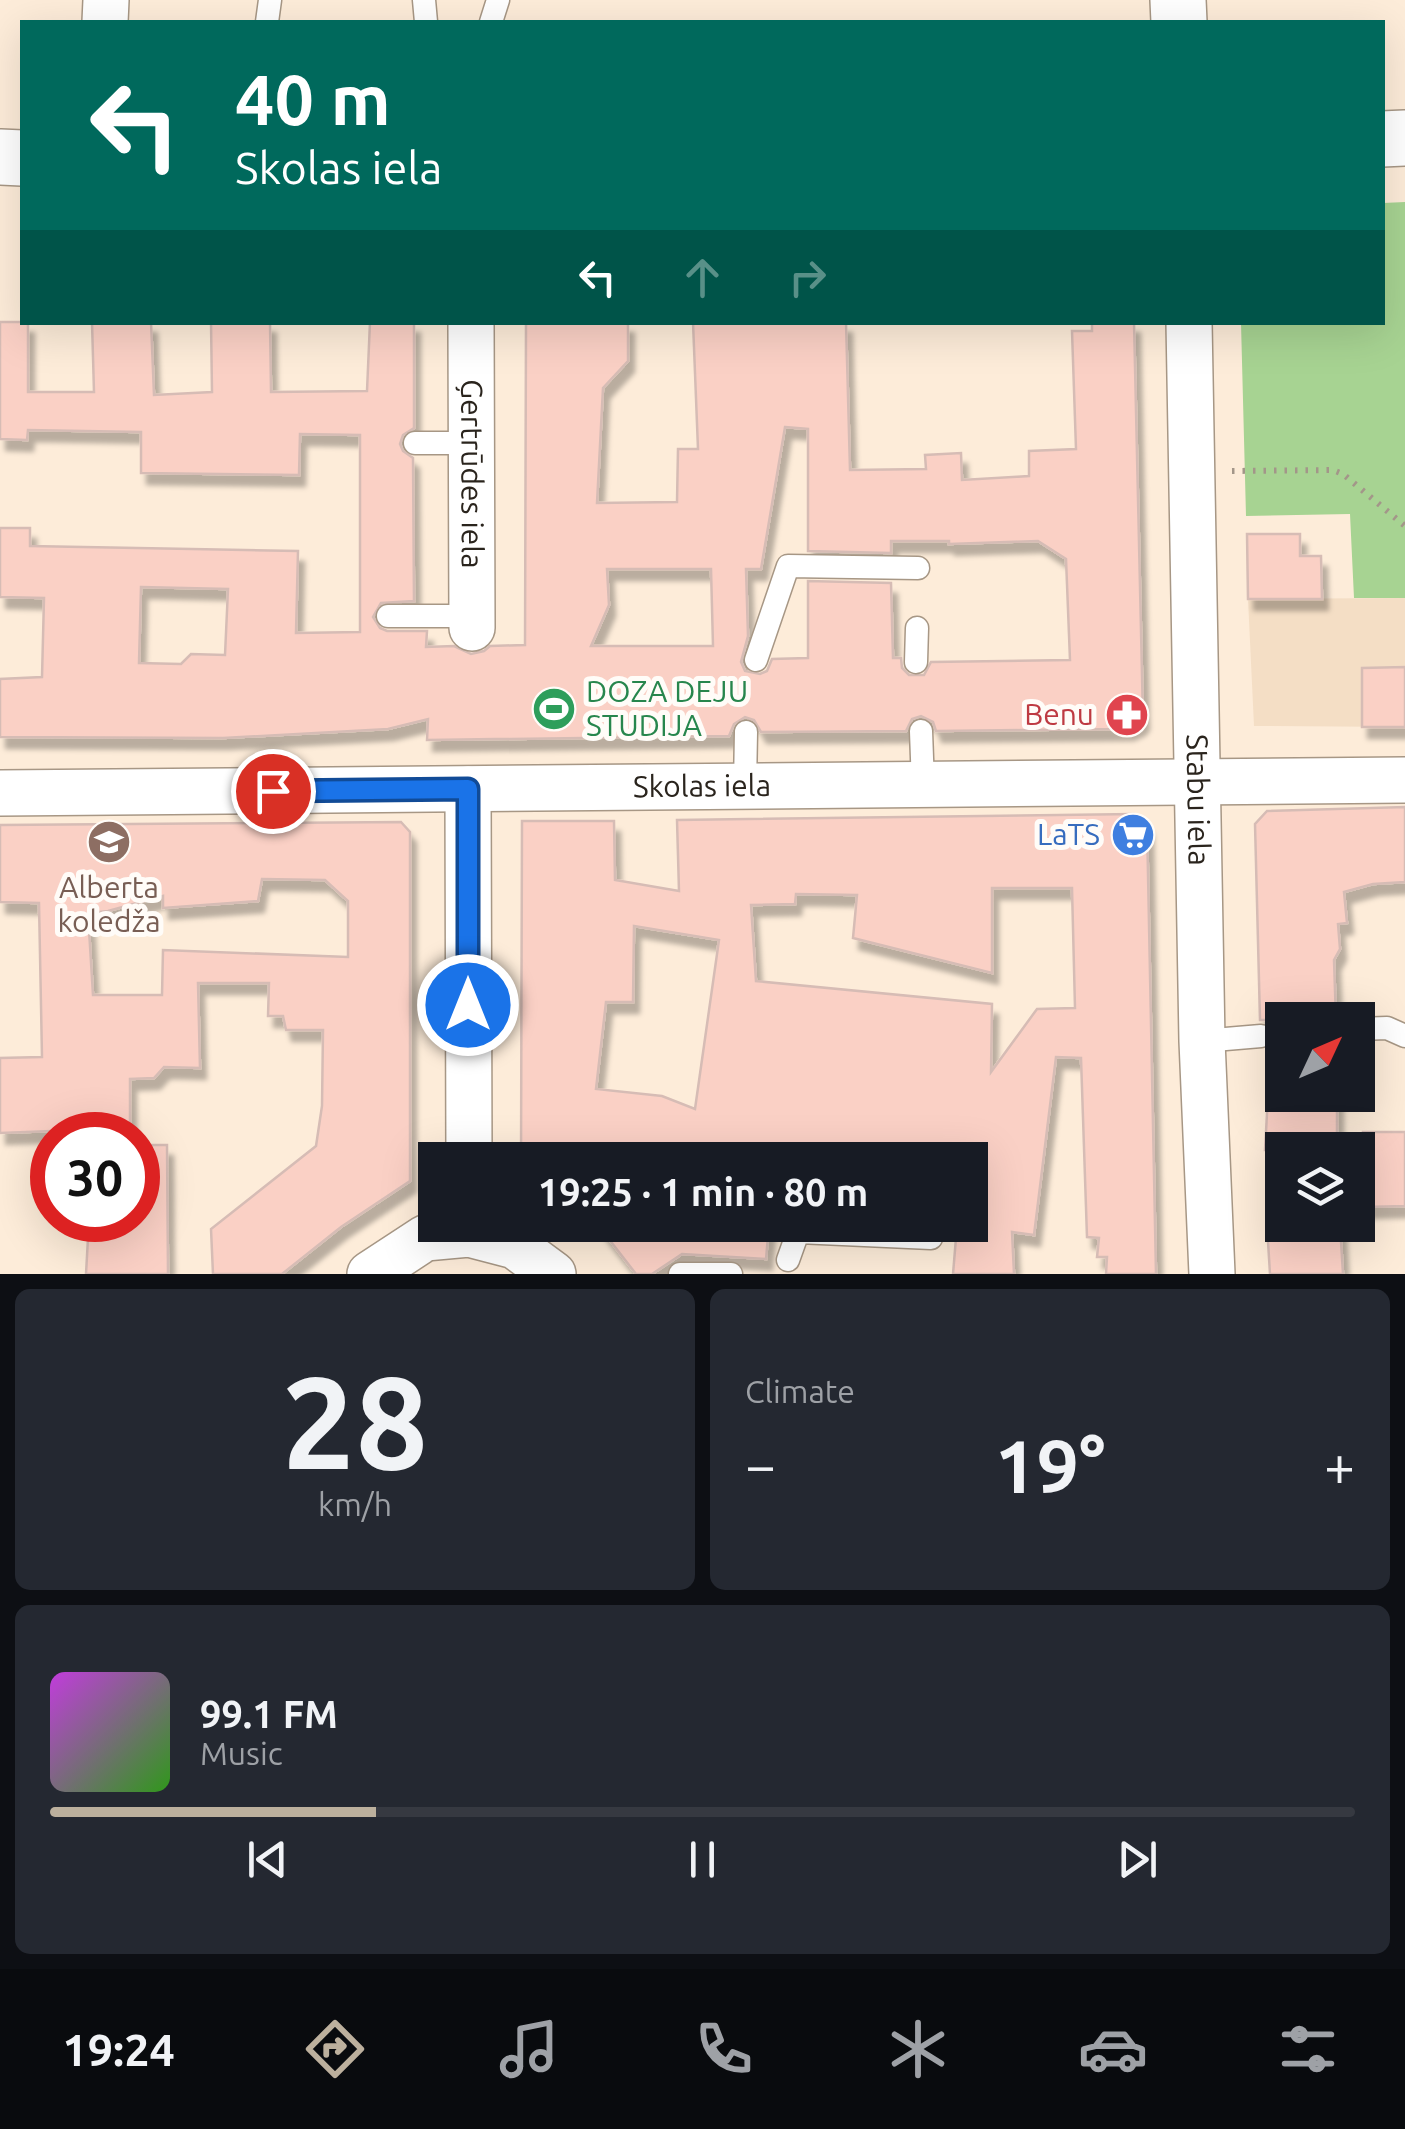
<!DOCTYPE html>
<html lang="en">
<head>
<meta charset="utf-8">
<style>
  body { margin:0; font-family:Ubuntu,sans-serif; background:#242831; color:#f1f3f6; height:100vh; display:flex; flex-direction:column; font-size:38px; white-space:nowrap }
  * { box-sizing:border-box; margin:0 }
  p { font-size:32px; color:#9ea1a6 }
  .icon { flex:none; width:55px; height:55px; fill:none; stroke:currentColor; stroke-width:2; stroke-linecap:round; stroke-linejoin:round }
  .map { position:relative; height:1274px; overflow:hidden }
  .side { display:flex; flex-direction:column; gap:15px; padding:15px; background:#0d0f14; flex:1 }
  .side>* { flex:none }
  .guide { position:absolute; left:20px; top:20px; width:1365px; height:305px; border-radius:0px; box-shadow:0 10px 40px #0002; background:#00695c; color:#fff; overflow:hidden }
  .needle { width:65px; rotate:46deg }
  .buttons { position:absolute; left:1265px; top:1002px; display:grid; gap:20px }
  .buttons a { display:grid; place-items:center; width:110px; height:110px; border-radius:0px; background:#171b24; box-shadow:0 10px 40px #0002; font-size:50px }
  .speed { position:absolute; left:30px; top:1112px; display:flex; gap:20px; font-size:50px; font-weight:700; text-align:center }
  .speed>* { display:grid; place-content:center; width:130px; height:130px; border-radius:50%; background:#171b24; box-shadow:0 10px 40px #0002; line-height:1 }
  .speed .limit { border:15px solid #d22; background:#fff; color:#111 }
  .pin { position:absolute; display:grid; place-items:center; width:85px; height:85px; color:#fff; margin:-42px; border:5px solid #fff; border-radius:50%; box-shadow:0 2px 10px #0007 }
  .me { position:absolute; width:110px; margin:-55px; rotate:0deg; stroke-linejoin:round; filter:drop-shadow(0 0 8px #0008) }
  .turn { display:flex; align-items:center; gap:35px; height:210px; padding:0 50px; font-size:45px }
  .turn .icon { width:130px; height:130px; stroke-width:2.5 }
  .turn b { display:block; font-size:70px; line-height:85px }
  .lanes { display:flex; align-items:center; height:95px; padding:0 50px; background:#0003; justify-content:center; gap:50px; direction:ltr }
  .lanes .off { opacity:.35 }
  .big { font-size:75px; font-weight:600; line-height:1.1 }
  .side .card { flex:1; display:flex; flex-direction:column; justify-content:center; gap:15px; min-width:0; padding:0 35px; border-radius:15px; background:#242831 }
  .side .dial { align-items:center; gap:0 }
  .dial b { font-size:130px; line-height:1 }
  .song { display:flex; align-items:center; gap:30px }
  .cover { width:120px; height:120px; border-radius:15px; background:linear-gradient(135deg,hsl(290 70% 55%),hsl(110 70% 35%)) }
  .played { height:10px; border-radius:5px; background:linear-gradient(90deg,#bcb09d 25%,#363941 25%) }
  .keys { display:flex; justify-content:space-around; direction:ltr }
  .heat { display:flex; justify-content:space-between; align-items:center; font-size:55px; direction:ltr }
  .side .tiles { flex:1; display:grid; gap:15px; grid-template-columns:1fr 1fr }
  .card:last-child { grid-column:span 2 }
  .trip { position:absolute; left:418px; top:1142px; width:570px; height:100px; border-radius:0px; background:#171b24; box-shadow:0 10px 40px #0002; font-weight:600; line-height:100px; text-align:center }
  .tabs { display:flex; height:160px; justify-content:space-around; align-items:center; background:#090b0e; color:#9ea1a6 }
  .tabs .icon { width:70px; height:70px }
  .tabs .active { color:#bcb09d }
  .tabs b { font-size:45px; color:#f1f3f6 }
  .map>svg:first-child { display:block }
  .built { fill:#f4dec5 }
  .green { fill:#a7d392 }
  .building { fill:#fad0c5; stroke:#d6bcb5; stroke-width:2.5; fill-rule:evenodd; filter:url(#shadow) }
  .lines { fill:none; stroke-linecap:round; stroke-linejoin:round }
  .service-casing { stroke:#a79785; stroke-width:25 }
  .minor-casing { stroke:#a79785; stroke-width:48 }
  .tertiary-casing { stroke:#a79785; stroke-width:58 }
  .primary-casing { stroke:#a79785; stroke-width:58 }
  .path { stroke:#a39689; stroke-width:6; stroke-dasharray:2.5 8; stroke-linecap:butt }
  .service { stroke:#fff; stroke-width:22 }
  .minor { stroke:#fff; stroke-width:45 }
  .tertiary { stroke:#fff; stroke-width:55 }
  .primary { stroke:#fff; stroke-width:55 }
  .route-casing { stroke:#114b97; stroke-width:25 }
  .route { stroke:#1a73e8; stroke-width:18 }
  .labels { text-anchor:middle; stroke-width:10; stroke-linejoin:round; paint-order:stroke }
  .street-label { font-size:30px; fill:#2a241d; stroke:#fffcf8 }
  .leisure-label { font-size:30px; fill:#27864d; stroke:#fffcf8; text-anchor:start }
  .health-label { font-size:30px; fill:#be3a42; stroke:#fffcf8; text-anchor:end }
  .shop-label { font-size:30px; fill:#366cbe; stroke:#fffcf8; text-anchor:end }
  .education-label { font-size:30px; fill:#785e54; stroke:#fffcf8 }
</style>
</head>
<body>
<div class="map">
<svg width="1405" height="1274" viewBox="0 0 1405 1274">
  <defs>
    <filter id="shadow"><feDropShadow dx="6" dy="11" stdDeviation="2.5" flood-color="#0004"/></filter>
  </defs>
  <rect width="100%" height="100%" fill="#fdecd9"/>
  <polygon class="built" points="1405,598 1405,727 1254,726 1248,599"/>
  <polygon class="green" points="1405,202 1405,598 1354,598 1350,514 1246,516 1241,323 1382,322 1383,203"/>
  <g class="building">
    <path d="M0,322h28v70h66l-2,-70h59l3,73 58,-3 -1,-70h59l1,70 96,-1 3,-69h44v106l-11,7 -3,9 3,7 10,7 1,143 -33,2 -8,14 7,11 7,3h40l-1,16 28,-1 17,8 13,-3 6,-5 35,-1 1,-323h102v39l-25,27 -6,115 80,-1 1,-53h20l-5,-127h153l4,148 76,-1 -1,-14 36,-2 1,27 67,-4v-25l47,-2 -4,-118h20v-9h42l9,397 -4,5 -11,5 -192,2 -3,-9 -12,-6 -9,3 -6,12 -145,1 -7,-12 -9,-3 -11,7 -5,12 -302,4 1,-21 -40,10 -165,9 -223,-1v-58l42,-2 2,-79 -44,-1v-69h30v18l268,5 -2,82 64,-1v-197l-60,-1 -1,41 -158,-2v-41l-113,-2 -1,10 -27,-1zM785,427l23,2v122l83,2v-12h58v3l89,-3 28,18 4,101 -139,2 -7,13h-15l-7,-7 -1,-10h-8l-2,-75 -83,-2v77l-36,1 -5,12 -7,3 -15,-3 -4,-9 7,-26 -2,-67h15zM607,569h104l2,77h-122l18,-41zM141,587l87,2 -3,66 -34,-1 -10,10 -42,-1z"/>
    <polygon points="1247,534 1300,534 1300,556 1321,556 1322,599 1248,599"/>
    <polygon points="1405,667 1405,727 1362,727 1362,668"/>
    <polygon points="1405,807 1405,882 1373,884 1344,892 1347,923 1338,924 1340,949 1334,960 1336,1020 1260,1020 1255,824 1267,811"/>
    <path d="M1134,814l13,10 9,450h-50l1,-17h-10l2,-19 -12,-1 -6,-179 -25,-1 -22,178 -22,-3 2,42h-61l4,-48 13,1v-67h-449l1,-339h92l1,59 64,11 -2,-71zM992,888h80l3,120 -38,1 -46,63 1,-68 -236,-23 -5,-76 44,-1 1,-10 61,1 -4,43 139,35zM634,926l85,14 -24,169 -33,-13 -66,-7 10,-87h27z"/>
    <path d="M401,822l9,10v349l-69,46 -59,47h-69l-2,-45 105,-83 6,-40 1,-76h-37l-3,-14h-15l1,-33h-71l2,85 -36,-1 -10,11 -24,1v49l-130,5v-75l42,-1 -3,-154 -39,-1v-77zM262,879l63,1 23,21v56l-185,-7 -1,45h-69l-5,-82 20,-2 55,-15v12l95,-7z"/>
    <polygon points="1268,1095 1337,1095 1337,1150 1265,1150"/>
    <polygon points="1363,1132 1405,1132 1405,1206 1365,1207"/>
    <polygon points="138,1145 167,1145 168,1274 86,1274 89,1220 138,1220"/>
    <polygon points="598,1225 769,1225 766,1259 682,1254 652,1274 636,1274"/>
    <polygon points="1267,1225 1340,1225 1343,1274 1270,1274"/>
  </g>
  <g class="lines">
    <g class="service-casing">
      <g id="service">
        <polyline points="424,0 426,22"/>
        <polyline points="267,22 270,0"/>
        <polyline points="491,22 498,0"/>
        <polyline points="415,443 471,443"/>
        <polyline points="388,616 472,616"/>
        <polyline points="756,660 788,566 918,568"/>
        <polyline points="916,662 917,628"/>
        <polyline points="921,731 923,785"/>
        <polyline points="745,786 746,732"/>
        <polyline points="1358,1029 1387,1028 1405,1036"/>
        <polyline points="1202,1041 1261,1036"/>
        <polyline points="788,1260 798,1232 931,1238"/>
        <polyline points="680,1274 731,1274"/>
      </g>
    </g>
    <g class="minor-casing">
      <g id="minor">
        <polyline points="105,22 106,0"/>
        <path id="s1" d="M471,322l1,306"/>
        <path id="s2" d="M1189,322l13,719 10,233"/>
        <polyline points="468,789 469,1160"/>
        <path id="s3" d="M0,793l1405,-13"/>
        <polyline points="370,1274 425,1238 469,1234 515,1246 553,1274"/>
      </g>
    </g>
    <g class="tertiary-casing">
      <polyline id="tertiary" points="1178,0 1179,22"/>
    </g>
    <g class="primary-casing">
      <g id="primary">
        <polyline points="1382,139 1405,138"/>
        <polyline points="0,157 22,158"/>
      </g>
    </g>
    <polyline class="path" points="1232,471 1333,470 1343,474 1405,526"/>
    <use href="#service" class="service"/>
    <use href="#minor" class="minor"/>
    <use href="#tertiary" class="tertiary"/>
    <use href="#primary" class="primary"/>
  </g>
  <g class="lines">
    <g class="route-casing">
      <polyline id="route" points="273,791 468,789 468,1005"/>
    </g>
    <use href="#route" class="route"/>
  </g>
  <defs>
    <g id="stadium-disc" transform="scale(2.25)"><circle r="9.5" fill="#2e9e5b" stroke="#fffcf8"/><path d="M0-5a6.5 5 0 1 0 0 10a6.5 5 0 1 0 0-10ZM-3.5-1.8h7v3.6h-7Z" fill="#fff"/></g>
    <g id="pharmacy-disc" transform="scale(2.25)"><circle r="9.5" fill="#e0444e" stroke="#fffcf8"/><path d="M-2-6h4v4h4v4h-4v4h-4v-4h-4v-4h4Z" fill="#fff"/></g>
    <g id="supermarket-disc" transform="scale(2.25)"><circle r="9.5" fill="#3f7fe0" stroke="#fffcf8"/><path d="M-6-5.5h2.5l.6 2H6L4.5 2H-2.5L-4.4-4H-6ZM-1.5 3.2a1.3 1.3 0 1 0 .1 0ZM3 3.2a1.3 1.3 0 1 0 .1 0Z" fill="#fff"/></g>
    <g id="university-disc" transform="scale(2.25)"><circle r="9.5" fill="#8d6e63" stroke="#fffcf8"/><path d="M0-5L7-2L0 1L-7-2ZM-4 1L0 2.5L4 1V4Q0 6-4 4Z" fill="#fff"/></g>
  </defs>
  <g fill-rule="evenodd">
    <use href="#stadium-disc" x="554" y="709"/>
    <use href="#pharmacy-disc" x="1127" y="715"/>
    <use href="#supermarket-disc" x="1133" y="835"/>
    <use href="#university-disc" x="109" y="842"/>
  </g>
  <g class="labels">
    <g class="street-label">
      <text dy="10" stroke="none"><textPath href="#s1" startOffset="152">Ģertrūdes iela</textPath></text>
      <text dy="10" stroke="none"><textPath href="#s3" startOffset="702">Skolas iela</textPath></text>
      <text dy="10" stroke="none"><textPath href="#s2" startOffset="478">Stabu iela</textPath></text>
    </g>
    <g class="leisure-label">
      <text x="586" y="702">DOZA DEJU<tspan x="586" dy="34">STUDIJA</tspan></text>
    </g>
    <g class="health-label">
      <text x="1094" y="725">Benu</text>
    </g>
    <g class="shop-label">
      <text x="1100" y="845">LaTS</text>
    </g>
    <g class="education-label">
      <text x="109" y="898">Alberta<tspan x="109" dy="34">koledža</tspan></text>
    </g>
  </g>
</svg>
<div class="buttons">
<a><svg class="needle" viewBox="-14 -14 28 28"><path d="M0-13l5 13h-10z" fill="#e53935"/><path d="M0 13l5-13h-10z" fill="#9ea1a6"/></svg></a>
<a><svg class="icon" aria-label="layers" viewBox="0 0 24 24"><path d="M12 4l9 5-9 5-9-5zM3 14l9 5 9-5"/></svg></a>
</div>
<div class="speed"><div class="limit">30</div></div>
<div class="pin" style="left:273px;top:791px;background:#d93025"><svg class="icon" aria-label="arrive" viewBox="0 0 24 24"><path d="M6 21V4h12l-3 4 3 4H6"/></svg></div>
<svg class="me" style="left:468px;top:1005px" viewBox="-20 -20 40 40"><circle r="17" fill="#1a73e8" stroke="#fff" stroke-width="3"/><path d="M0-11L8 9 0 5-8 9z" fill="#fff"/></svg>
<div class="trip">19:25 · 1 min · 80 m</div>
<div class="guide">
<div class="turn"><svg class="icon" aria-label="left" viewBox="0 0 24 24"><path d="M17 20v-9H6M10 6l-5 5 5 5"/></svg><div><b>40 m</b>Skolas iela</div></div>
<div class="lanes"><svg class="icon" aria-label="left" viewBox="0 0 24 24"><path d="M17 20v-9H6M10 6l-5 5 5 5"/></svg><svg class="icon off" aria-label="ahead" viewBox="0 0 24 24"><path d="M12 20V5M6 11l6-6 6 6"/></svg><svg class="icon off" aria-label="right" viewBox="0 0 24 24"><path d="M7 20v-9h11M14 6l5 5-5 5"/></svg></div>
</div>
</div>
<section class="side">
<div class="tiles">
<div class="card dial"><b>28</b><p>km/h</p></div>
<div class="card"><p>Climate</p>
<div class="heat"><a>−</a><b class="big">19°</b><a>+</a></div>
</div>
<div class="card">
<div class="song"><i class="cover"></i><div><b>99.1 FM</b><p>Music</p></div></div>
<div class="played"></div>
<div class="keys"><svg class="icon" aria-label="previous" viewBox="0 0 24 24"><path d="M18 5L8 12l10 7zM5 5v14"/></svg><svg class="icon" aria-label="pause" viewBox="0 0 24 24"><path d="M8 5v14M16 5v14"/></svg><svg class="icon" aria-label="next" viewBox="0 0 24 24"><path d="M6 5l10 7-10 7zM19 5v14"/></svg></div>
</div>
</div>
</section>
<nav class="tabs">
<b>19:24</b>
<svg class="icon active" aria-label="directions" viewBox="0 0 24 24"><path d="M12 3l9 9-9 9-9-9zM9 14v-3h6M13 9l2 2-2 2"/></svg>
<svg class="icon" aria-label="music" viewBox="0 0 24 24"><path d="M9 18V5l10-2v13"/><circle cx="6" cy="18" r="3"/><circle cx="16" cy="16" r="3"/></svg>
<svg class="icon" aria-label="phone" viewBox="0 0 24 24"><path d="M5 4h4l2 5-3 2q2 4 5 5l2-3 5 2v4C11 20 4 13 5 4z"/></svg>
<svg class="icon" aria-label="climate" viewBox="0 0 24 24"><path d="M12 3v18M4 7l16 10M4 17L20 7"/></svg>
<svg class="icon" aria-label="car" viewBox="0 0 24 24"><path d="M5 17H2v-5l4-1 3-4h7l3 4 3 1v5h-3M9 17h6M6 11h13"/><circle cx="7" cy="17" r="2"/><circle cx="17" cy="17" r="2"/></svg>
<svg class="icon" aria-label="filters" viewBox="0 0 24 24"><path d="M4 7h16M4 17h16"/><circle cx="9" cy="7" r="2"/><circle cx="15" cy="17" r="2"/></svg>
</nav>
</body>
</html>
